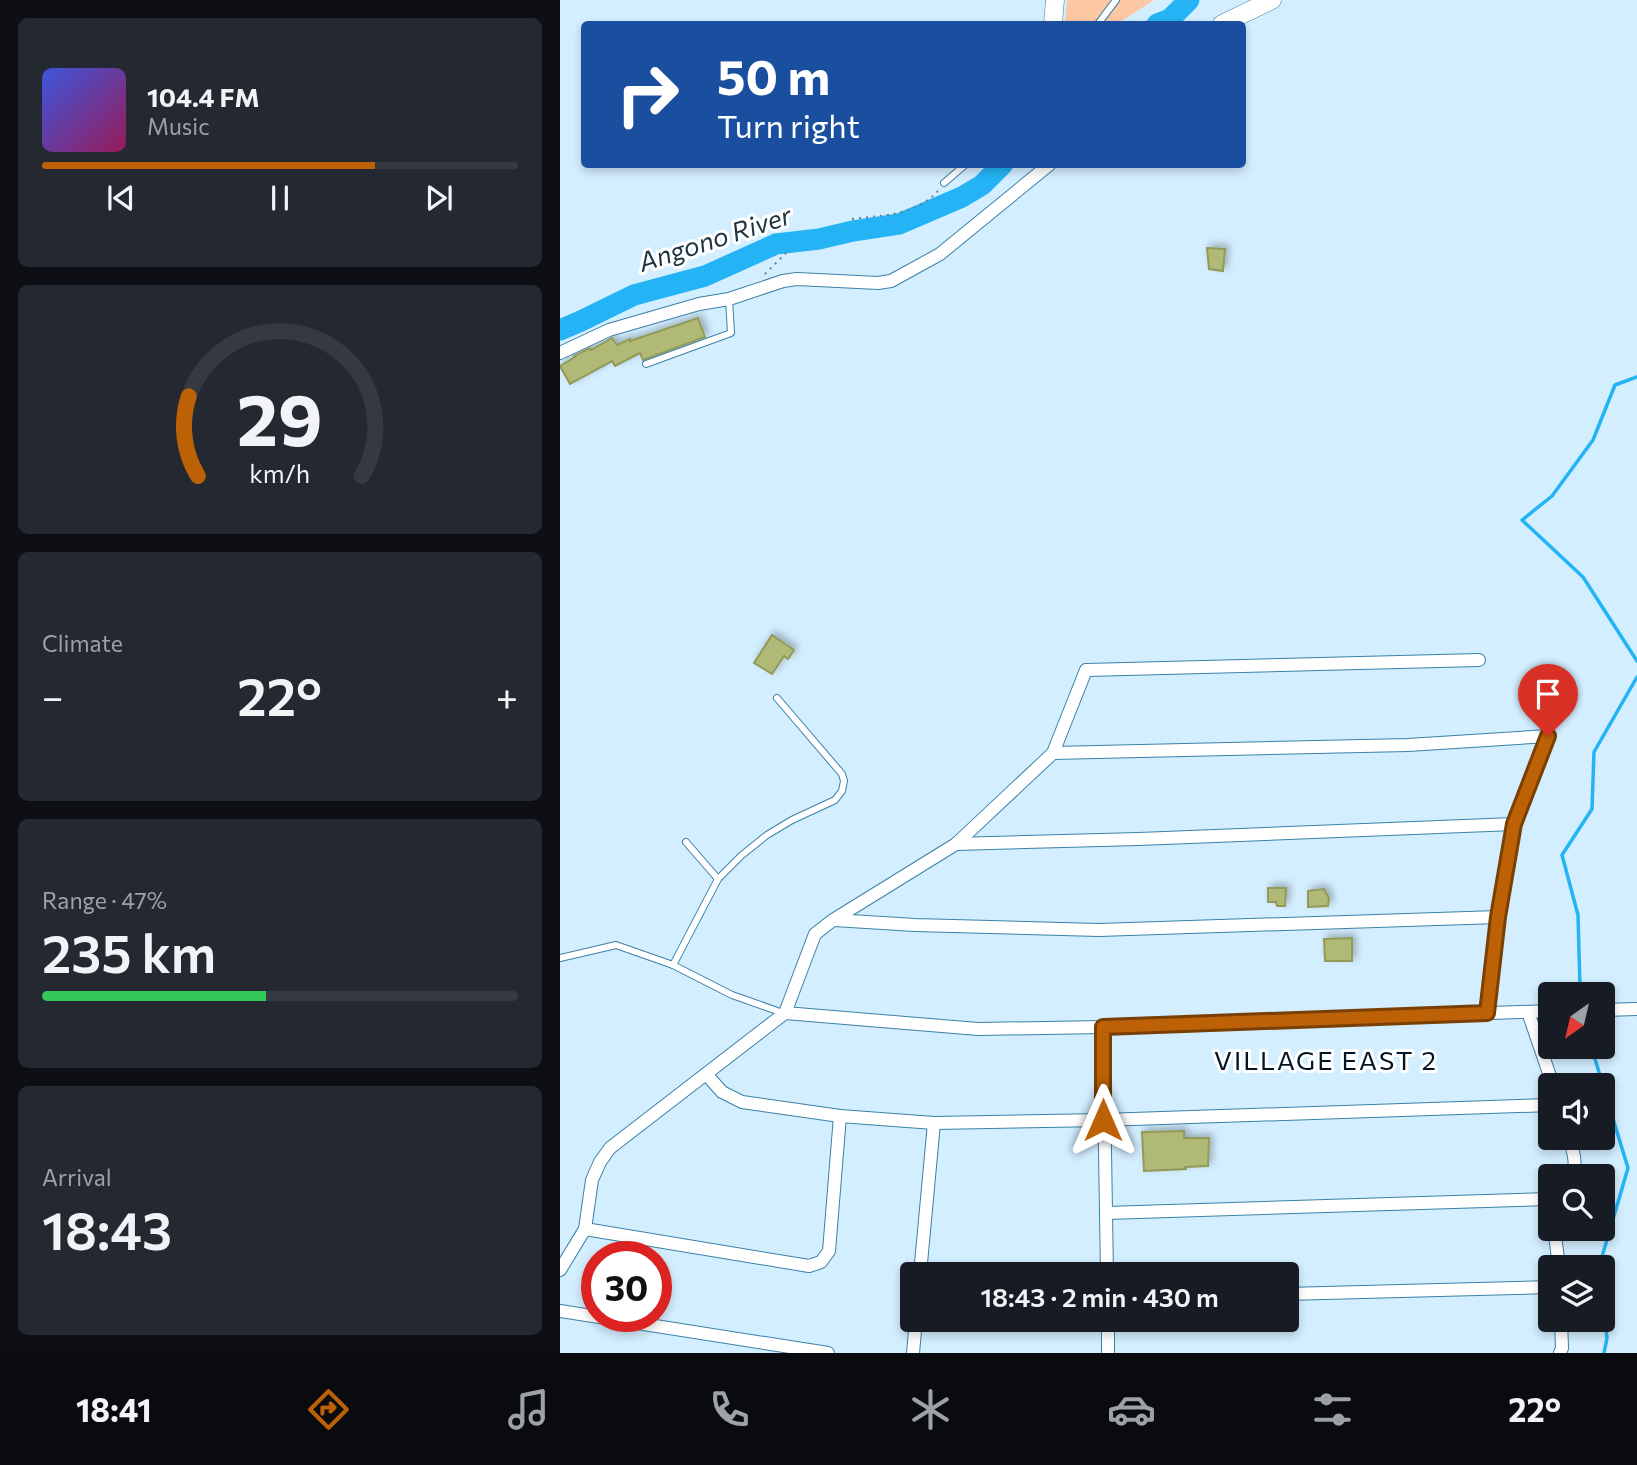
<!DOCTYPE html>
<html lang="en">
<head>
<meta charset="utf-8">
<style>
  body { margin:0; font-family:Commissioner,sans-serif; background:#242831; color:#f1f3f6; height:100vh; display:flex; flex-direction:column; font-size:26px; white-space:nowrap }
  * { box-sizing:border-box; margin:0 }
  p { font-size:23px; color:#9ea1a6 }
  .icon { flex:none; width:38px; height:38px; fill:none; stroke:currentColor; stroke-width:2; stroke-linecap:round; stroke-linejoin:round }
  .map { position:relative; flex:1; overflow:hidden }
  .drawer { display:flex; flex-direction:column; gap:18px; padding:18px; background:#0d0f14; width:560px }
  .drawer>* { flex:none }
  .hud { position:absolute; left:21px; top:21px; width:665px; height:147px; border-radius:7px; box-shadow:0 4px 10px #0003; background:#1a4fa0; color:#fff; overflow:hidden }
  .needle { width:46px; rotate:214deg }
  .fabs { position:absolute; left:978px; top:982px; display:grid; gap:14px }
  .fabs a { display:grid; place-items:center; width:77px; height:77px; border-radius:7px; background:#171b24; box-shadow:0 4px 10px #0003; font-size:35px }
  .speed { position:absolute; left:21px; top:1241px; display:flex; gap:14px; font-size:35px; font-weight:700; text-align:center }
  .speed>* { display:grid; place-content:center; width:91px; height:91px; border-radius:50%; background:#171b24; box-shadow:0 4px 10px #0003; line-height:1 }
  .speed .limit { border:10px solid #d22; background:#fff; color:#111 }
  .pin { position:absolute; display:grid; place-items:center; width:60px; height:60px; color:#fff; margin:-72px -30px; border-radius:50% 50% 50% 0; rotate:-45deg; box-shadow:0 0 7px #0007 }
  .pin .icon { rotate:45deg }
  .me { position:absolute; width:77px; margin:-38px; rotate:0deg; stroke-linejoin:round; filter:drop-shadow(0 0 5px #0008) }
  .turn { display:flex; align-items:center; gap:24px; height:147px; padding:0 21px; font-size:32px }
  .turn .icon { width:91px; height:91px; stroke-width:2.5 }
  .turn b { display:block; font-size:49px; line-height:60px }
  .big { font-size:52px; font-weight:600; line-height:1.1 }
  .drawer .tile { flex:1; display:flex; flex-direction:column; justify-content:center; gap:10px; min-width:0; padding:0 24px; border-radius:10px; background:#242831 }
  .drawer .dial { align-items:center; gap:0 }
  .dial svg { height:182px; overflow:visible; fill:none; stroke:#363941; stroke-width:7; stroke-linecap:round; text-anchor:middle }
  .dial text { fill:#f1f3f6; stroke:none }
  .song { display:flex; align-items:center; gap:21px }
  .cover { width:84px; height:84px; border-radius:10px; background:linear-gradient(135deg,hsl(230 70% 55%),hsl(330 70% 35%)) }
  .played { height:7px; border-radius:4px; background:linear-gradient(90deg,#bc6105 70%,#363941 70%) }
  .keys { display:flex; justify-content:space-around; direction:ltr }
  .heat { display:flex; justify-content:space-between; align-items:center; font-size:38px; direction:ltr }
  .charge { height:10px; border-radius:5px; background:linear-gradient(90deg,#34c759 47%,#363941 0) }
  .trip { position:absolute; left:340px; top:1262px; width:399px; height:70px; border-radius:7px; background:#171b24; box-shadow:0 4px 10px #0003; font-weight:600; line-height:70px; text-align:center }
  .tab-bar { display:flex; height:112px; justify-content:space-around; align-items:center; background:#090b0e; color:#9ea1a6 }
  .tab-bar .icon { width:49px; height:49px }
  .tab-bar .selected { color:#bc6105 }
  .tab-bar b { font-size:32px; color:#f1f3f6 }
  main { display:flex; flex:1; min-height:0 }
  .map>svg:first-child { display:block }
  .green { fill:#fcc7a3 }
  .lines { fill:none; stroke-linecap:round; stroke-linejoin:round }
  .stream { stroke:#24b4f6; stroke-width:3.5 }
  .river { stroke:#24b4f6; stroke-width:21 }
  .building { fill:#b0ba76; stroke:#919a56; stroke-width:2; filter:url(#shadow) }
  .lane-casing { stroke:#3b81a7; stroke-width:8 }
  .street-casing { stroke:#3b81a7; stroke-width:14 }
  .secondary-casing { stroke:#3b81a7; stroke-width:19 }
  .path { stroke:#688090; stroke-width:2; stroke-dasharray:2 5; stroke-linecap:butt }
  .lane { stroke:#fff; stroke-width:6 }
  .street { stroke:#fff; stroke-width:12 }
  .secondary { stroke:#fff; stroke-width:18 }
  .route-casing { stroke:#7a3f03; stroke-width:18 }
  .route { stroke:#bc6105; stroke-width:12 }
  .labels { text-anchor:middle; stroke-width:6; stroke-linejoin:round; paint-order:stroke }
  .water-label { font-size:26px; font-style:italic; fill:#1e3440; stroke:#fff }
  .neighbourhood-label { font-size:26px; letter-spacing:2px; fill:#001625; stroke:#fff }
</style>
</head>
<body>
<main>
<section class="drawer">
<div class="tile">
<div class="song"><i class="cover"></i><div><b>104.4 FM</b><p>Music</p></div></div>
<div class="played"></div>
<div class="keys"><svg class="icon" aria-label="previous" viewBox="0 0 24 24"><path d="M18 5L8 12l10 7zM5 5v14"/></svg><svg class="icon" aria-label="pause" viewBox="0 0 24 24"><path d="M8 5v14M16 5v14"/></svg><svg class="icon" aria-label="next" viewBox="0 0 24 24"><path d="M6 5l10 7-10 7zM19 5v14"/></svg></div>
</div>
<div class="tile dial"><svg viewBox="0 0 100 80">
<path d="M14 69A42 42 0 1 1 86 69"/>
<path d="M14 69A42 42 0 0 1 10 34" stroke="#bc6105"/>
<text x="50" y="56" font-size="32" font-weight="700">29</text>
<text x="50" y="72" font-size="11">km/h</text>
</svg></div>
<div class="tile"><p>Climate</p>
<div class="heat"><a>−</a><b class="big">22°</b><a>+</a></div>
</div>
<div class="tile"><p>Range · 47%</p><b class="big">235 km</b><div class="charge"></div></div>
<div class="tile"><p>Arrival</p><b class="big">18:43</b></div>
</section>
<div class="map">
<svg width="1077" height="1353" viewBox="0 0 1077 1353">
  <defs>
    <filter id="shadow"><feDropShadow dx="3.5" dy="-3.5" stdDeviation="3.5" flood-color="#0004"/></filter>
  </defs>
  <rect width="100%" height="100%" fill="#d3eeff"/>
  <polygon class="green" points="507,0 594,0 557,24 505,24"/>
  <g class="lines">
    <g class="stream">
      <polyline points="1077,377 1055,385 1033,440 992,496 962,520 1023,577 1077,661"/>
      <polyline points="1020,988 1018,915 1002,855 1032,809 1034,752 1077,677"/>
      <polyline points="1031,1046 1043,1085"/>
      <polyline points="1039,1267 1068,1168 1043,1086"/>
      <polyline points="1043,1306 1047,1338 1044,1353"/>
    </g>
    <g class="river">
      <polyline points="597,24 610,19 629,0"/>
      <polyline points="0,330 21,321 74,295 145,276 216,244 259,239 293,231 339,224 402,197 422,185 443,164"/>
    </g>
  </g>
  <g class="building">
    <polygon points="647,248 665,249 663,271 649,269"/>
    <polygon points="138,318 145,337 83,360 80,353 55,366 52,361 10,384 0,366 15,357 14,356 30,348 31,350 52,338 57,345 70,339 70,341"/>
    <polygon points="212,635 234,650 228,659 224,656 212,674 194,663"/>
    <polygon points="708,888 726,888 725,906 717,906 716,902 708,902"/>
    <polygon points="764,889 769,898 768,906 748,907 748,891"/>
    <polygon points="792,938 792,961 765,961 764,939"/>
    <polygon points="624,1131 624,1138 649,1138 648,1166 625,1167 626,1169 584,1171 582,1132"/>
  </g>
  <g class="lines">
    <g class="lane-casing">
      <g id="lane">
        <polyline points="538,24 556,0"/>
        <polyline points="384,183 406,164"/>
        <polyline points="86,364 171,333 169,299"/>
        <polyline points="126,842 158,879"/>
        <polyline points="0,958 56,945 113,965 172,995 223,1013"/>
        <polyline points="113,965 158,879 182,855 207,835 232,820 275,800 282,791 284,781 282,774 217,698"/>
      </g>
    </g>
    <g class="street-casing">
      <g id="street">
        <polyline points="0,353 49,330 139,304 169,299 223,281 237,279 318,283 331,281 380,254 490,164"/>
        <polyline points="493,753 848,745 988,736 954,824 938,917 927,1013"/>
        <polyline points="396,844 579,839 954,824"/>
        <polyline points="274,920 355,925 539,930 938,917"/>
        <polyline points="1043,1010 1077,1009"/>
        <polyline points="968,1012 993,1085"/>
        <polyline points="225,1013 418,1029 543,1027 990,1011"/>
        <polyline points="543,1027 547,1274"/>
        <polyline points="146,1074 162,1092 182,1102 280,1116 374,1123 543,1120 990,1105"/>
        <path d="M1009,1138c4,12 8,25 4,38"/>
        <polyline points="546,1213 990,1199"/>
        <polyline points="995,1228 995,1235 999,1267"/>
        <polyline points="25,1229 249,1266 261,1262 269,1251 280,1116"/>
        <polyline points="0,1270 25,1229 32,1180 40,1162 50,1148 225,1013 255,934 273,920 396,844 493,753 526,670 919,660"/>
        <polyline points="360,1274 374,1123"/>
        <polyline points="726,1294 990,1287"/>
        <polyline points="0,1311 268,1353"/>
        <polyline points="548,1320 548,1353"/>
        <polyline points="353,1353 356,1320"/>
        <polyline points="1000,1353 1002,1348 1001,1320"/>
      </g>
    </g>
    <g class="secondary-casing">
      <g id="secondary">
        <polyline points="493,24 495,0"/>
        <polyline points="662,24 712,0"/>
      </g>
    </g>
    <g class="path">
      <path d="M292,219c33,-4 62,-3 86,-28"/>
      <polyline points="205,274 227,252"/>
    </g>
    <use href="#lane" class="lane"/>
    <use href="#street" class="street"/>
    <use href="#secondary" class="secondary"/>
  </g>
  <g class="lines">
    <g class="route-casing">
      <polyline id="route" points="543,1120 543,1027 927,1013 938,917 954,824 988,736"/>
    </g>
    <use href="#route" class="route"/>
  </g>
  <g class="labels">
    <g class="water-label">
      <text transform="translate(155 239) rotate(-18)" y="9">Angono River</text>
    </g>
    <g class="neighbourhood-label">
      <text x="766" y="1070">VILLAGE EAST 2</text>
    </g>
  </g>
</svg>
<div class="fabs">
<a><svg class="needle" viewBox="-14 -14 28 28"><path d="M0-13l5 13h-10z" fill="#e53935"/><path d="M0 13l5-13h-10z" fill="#9ea1a6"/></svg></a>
<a><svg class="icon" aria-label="sound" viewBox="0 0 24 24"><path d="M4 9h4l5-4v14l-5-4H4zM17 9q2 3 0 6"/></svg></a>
<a><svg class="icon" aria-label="search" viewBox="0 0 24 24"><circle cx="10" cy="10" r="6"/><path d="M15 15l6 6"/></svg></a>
<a><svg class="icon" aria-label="layers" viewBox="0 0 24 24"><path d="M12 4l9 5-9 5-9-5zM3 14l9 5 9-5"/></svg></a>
</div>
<div class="speed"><div class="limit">30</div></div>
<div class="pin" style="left:988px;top:736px;background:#d93025"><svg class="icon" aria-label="arrive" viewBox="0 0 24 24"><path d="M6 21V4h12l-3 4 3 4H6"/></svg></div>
<svg class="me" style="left:543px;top:1120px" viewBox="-20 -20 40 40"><path d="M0-17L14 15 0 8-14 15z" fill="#bc6105" stroke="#fff" stroke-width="4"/></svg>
<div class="trip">18:43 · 2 min · 430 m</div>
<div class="hud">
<div class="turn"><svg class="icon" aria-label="right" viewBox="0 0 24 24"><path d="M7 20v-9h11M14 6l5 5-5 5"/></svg><div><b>50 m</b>Turn right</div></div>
</div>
</div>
</main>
<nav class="tab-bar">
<b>18:41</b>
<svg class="icon selected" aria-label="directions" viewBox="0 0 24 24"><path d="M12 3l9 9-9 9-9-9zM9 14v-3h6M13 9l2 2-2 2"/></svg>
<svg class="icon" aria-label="music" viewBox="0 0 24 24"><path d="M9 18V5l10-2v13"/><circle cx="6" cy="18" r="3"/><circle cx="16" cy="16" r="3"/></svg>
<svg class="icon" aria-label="phone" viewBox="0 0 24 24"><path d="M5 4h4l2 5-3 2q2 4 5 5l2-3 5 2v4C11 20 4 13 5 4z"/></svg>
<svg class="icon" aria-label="climate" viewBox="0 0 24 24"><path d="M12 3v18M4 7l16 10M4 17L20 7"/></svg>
<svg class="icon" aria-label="car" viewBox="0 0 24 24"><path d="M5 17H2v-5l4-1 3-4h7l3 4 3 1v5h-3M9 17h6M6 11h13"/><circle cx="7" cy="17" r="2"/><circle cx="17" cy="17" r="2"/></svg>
<svg class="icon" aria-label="filters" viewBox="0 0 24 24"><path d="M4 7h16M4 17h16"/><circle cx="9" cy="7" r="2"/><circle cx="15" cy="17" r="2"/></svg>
<b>22°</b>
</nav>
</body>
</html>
